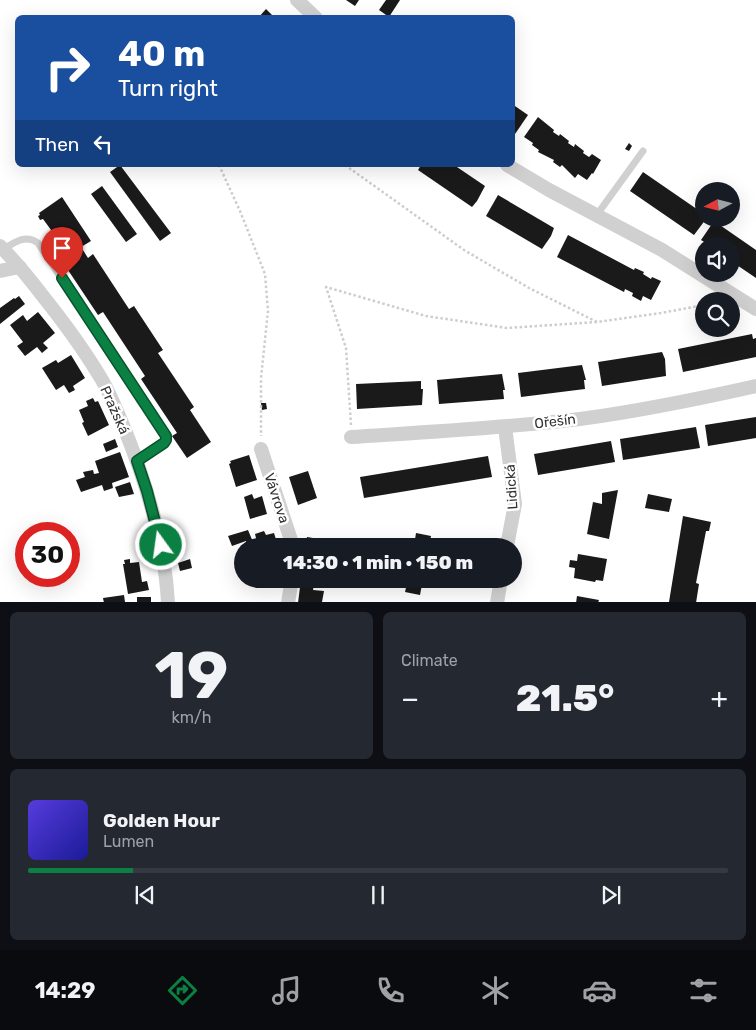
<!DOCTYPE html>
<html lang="en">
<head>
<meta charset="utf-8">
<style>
  body { margin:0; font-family:Rubik,sans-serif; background:#242831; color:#f1f3f6; height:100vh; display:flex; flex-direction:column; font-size:19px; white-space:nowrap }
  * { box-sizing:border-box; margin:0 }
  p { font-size:16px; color:#9ea1a6 }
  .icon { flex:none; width:28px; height:28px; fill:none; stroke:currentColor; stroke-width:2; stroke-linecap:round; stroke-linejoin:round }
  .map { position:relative; height:602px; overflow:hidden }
  .sheet { display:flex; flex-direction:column; gap:10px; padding:10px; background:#0d0f14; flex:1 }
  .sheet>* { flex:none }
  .banner { position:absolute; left:15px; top:15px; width:500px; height:152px; border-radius:8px; box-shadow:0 5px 20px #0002; background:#1a4fa0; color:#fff; overflow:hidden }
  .needle { width:32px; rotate:263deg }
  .tools { position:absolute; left:695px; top:182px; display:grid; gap:10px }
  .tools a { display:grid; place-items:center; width:45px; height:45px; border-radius:50%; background:#171b24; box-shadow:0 5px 20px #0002; font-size:25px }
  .speed { position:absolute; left:15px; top:522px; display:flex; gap:10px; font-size:25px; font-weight:700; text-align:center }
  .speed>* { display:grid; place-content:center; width:65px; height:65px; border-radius:50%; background:#171b24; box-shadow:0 5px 20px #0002; line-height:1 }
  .speed .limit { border:8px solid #d22; background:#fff; color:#111 }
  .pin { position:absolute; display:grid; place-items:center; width:42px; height:42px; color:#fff; margin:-51px -21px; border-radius:50% 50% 50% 0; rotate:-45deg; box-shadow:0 0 5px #0007 }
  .pin .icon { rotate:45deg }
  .me { position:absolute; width:55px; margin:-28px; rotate:346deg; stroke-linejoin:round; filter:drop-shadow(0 0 4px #0008) }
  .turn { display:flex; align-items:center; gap:18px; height:105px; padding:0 20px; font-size:22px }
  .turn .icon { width:65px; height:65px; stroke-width:2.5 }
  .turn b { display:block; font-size:35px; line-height:42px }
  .then { display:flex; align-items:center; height:48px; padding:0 20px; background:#0003; gap:10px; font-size:19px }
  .big { font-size:38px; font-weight:800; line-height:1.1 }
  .sheet .widget { flex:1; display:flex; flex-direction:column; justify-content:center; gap:8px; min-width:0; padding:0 18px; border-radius:8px; background:#242831 }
  .sheet .dial { align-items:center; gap:0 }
  .dial b { font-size:65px; line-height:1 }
  .song { display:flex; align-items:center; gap:15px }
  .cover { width:60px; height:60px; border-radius:8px; background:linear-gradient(135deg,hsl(250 70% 55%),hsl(240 70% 35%)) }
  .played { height:5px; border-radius:2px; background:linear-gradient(90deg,#0b8043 15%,#363941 15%) }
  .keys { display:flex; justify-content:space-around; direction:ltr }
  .heat { display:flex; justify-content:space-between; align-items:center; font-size:28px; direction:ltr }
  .sheet .tiles { flex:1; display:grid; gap:10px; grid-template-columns:1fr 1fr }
  .widget:last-child { grid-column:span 2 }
  .trip { position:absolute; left:234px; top:538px; width:288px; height:50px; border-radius:25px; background:#171b24; box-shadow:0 5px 20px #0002; font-weight:800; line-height:50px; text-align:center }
  .tab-bar { display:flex; height:80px; justify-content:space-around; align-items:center; background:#090b0e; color:#9ea1a6 }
  .tab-bar .icon { width:35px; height:35px }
  .tab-bar .current { color:#0b8043 }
  .tab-bar b { font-size:22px; color:#f1f3f6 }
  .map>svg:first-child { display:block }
  .building { fill:#1a1a1a }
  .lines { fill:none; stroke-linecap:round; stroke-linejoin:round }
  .path { stroke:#cdcdcd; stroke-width:2.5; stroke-dasharray:2.5 2.5; stroke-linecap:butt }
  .service { stroke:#d0d0d0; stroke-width:7 }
  .minor { stroke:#d0d0d0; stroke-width:14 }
  .route-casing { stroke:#07532c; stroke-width:12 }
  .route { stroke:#0b8043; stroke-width:9 }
  .labels { text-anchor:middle; stroke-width:5; stroke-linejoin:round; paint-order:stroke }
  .street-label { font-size:14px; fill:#333; stroke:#fff }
</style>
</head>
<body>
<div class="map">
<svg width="756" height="603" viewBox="0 0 756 603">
  <rect width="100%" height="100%" fill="#fff"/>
  <g class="building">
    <polygon points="346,0 359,0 355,6"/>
    <polygon points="386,0 400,0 389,17 379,10"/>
    <polygon points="266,9 273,16 272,18 258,18"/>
    <polygon points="512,104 528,115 515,134 512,132"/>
    <polygon points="538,117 554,130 553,132 559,136 560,134 569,141 568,143 574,147 575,144 584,151 583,153 589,157 592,154 601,160 593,174 592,173 587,180 578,174 575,178 562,165 560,167 553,162 554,160 538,152 539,150 532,145 533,143 524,137"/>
    <polygon points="629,143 632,146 629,151 625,149"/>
    <polygon points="120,165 171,233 160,241 110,172"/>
    <polygon points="421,165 454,165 485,186 477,201 472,207 418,170"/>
    <polygon points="643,172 704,214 704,219 706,219 694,235 630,191"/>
    <polygon points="102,186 137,234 126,242 91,194"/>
    <polygon points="498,195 554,228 551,236 542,249 486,216"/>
    <polygon points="62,197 91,241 81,247 88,258 93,254 129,309 134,306 163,350 158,353 194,407 190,410 211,442 187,458 172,436 177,433 141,379 145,376 103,312 98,315 62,261 57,264 42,242 54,234 43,219 40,220 38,216 40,215 39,213"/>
    <polygon points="714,221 756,250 756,278 731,261 731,246 711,246 701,240"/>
    <polygon points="568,235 634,270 635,268 644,272 643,274 651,279 652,277 661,281 651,300 643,296 641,301 632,296 633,293 625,289 624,292 557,257"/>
    <polygon points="19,296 25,304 0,324 0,308 14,298 15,299"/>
    <polygon points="38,312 55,333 43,343 48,348 42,353 37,347 25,356 17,346 23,342 10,325 23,315 27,321"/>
    <polygon points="752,334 753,339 756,338 756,357 683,372 678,349"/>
    <polygon points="662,352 665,359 666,376 602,386 598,362"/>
    <polygon points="71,355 85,378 73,386 75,390 69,393 64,385 56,390 42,368 56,360 58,363"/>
    <polygon points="582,365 586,380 584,380 585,389 521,397 518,373"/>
    <polygon points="502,374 505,390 503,390 504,399 439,404 437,380"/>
    <polygon points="421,381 421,389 423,389 422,405 357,409 356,384"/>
    <polygon points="93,398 95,402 98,401 109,425 88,436 82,423 84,422 79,410 88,406 86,401"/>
    <polygon points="261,403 266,403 267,409 262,410"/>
    <polygon points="756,417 756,438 708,446 705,425"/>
    <polygon points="696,427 700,448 623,460 620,439"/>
    <polygon points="115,439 118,447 106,452 103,444"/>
    <polygon points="611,441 615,462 538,475 534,454"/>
    <polygon points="120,452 129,477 112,483 113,488 104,491 102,485 81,492 76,480 85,477 83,472 93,470 94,474 99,473 95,461"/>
    <polygon points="249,455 257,480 236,487 229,464 231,463 230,461"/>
    <polygon points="488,456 492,477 364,498 360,477"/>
    <polygon points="308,471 317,498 298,505 289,477"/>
    <polygon points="130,482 134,494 119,497 115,487"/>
    <polygon points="618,490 609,539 587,534 593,502 602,504 602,493"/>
    <polygon points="252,494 254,499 262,496 267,514 250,519 244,497"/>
    <polygon points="648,494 672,499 669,512 645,508"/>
    <polygon points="683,516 711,522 709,531 706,531 696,583 699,584 696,603 669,602"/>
    <polygon points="248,530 253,542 247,544 246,541 232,546 228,536"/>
    <polygon points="264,531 266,535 274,533 278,546 258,546 255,534"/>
    <polygon points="416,533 431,536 429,546 414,546"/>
    <polygon points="307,537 319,539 318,546 305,546"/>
    <polygon points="578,554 607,559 603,581 596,580 595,582 574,578 575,568 569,567 570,560 577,561"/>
    <polygon points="130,559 130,563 139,562 142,582 147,581 149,590 128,594 123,564 125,564 124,560"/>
    <polygon points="190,559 192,568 180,571 178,563"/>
    <polygon points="301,579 315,579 313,590 324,591 322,602 298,603"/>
    <polygon points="408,579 423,579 420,595 405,592"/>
    <polygon points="124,595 125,602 104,603 103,598"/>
    <polygon points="577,596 599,600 598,603 576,603"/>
    <rect x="137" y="597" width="14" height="6"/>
  </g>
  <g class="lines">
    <g class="path">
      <polyline points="219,165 240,211 265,274 268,311 261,378 261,436"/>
      <polyline points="345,165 464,250 529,288 597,322 661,313 704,305"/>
      <polyline points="351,425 346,348 326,287 426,316 507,328 597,322"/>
    </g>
    <g class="service">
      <polyline points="596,216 643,151"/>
      <path d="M4,249c11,-7 22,-15 34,-6l128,193v4l-2,3 -27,18"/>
    </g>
    <g class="minor">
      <polyline points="297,0 316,18"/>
      <polyline points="507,165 549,190 662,250 756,309"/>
      <path d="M0,246c15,15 29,32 42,49 20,25 40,52 57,80 11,17 18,37 26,55 22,55 40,113 43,173"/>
      <polyline points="0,271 20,267"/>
      <polyline points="505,427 515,504 507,546"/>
      <path d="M351,437c77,-5 153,-9 229,-18 59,-8 118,-20 176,-33"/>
      <polyline points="261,449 293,546"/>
      <polyline points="288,603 292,579"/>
      <polyline points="497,603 501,579"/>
    </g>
  </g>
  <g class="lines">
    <g class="route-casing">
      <polyline id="route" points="62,278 166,436 166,440 164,443 137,461 147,491 161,545"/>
    </g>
    <use href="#route" class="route"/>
  </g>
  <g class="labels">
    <g class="street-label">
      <text transform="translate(115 410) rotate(66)" y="5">Pražská</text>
      <text transform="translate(555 421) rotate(-7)" y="5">Ořešín</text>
      <text transform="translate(511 487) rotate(-94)" y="5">Lidická</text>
      <text transform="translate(277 498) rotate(72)" y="5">Vávrova</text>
    </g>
  </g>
</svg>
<div class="tools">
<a><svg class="needle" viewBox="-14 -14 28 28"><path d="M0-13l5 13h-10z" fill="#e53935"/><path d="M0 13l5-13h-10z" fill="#9ea1a6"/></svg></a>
<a><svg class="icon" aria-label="sound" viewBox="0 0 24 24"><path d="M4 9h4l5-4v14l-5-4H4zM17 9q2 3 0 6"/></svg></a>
<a><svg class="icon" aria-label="search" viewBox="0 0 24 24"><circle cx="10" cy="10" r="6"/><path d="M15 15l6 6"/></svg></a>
</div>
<div class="speed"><div class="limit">30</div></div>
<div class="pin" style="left:62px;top:278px;background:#d93025"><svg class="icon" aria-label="arrive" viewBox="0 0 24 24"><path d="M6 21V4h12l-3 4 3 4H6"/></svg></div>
<svg class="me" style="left:161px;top:545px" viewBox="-20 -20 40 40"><circle r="17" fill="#0b8043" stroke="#fff" stroke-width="3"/><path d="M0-11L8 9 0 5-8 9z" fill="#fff"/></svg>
<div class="trip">14:30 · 1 min · 150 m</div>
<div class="banner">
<div class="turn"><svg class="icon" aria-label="right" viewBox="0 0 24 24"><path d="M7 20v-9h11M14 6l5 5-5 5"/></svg><div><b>40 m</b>Turn right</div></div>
<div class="then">Then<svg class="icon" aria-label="left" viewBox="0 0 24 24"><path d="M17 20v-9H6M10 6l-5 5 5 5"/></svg></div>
</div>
</div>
<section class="sheet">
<div class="tiles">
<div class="widget dial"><b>19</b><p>km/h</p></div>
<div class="widget"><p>Climate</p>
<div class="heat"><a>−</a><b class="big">21.5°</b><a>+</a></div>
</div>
<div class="widget">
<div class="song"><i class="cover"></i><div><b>Golden Hour</b><p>Lumen</p></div></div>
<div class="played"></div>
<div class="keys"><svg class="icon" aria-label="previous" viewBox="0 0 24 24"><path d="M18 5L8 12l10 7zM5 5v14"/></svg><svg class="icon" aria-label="pause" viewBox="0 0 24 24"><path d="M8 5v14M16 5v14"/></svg><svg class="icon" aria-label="next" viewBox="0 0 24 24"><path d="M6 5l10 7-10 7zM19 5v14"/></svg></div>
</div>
</div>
</section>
<nav class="tab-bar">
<b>14:29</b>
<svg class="icon current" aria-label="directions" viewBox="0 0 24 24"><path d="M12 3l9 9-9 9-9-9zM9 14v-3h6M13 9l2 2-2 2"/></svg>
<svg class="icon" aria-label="music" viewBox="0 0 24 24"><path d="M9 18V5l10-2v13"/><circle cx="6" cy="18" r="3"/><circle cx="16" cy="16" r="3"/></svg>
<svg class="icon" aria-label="phone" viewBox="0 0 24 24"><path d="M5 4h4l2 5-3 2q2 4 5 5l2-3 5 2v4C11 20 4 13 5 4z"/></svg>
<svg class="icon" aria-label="climate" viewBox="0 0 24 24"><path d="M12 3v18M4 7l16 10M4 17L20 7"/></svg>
<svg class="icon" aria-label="car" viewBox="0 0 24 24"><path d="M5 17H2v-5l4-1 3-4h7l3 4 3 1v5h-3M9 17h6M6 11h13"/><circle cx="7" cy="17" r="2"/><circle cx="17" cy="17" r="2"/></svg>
<svg class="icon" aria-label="filters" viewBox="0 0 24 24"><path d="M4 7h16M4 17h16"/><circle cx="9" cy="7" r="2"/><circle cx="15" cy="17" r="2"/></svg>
</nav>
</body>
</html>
